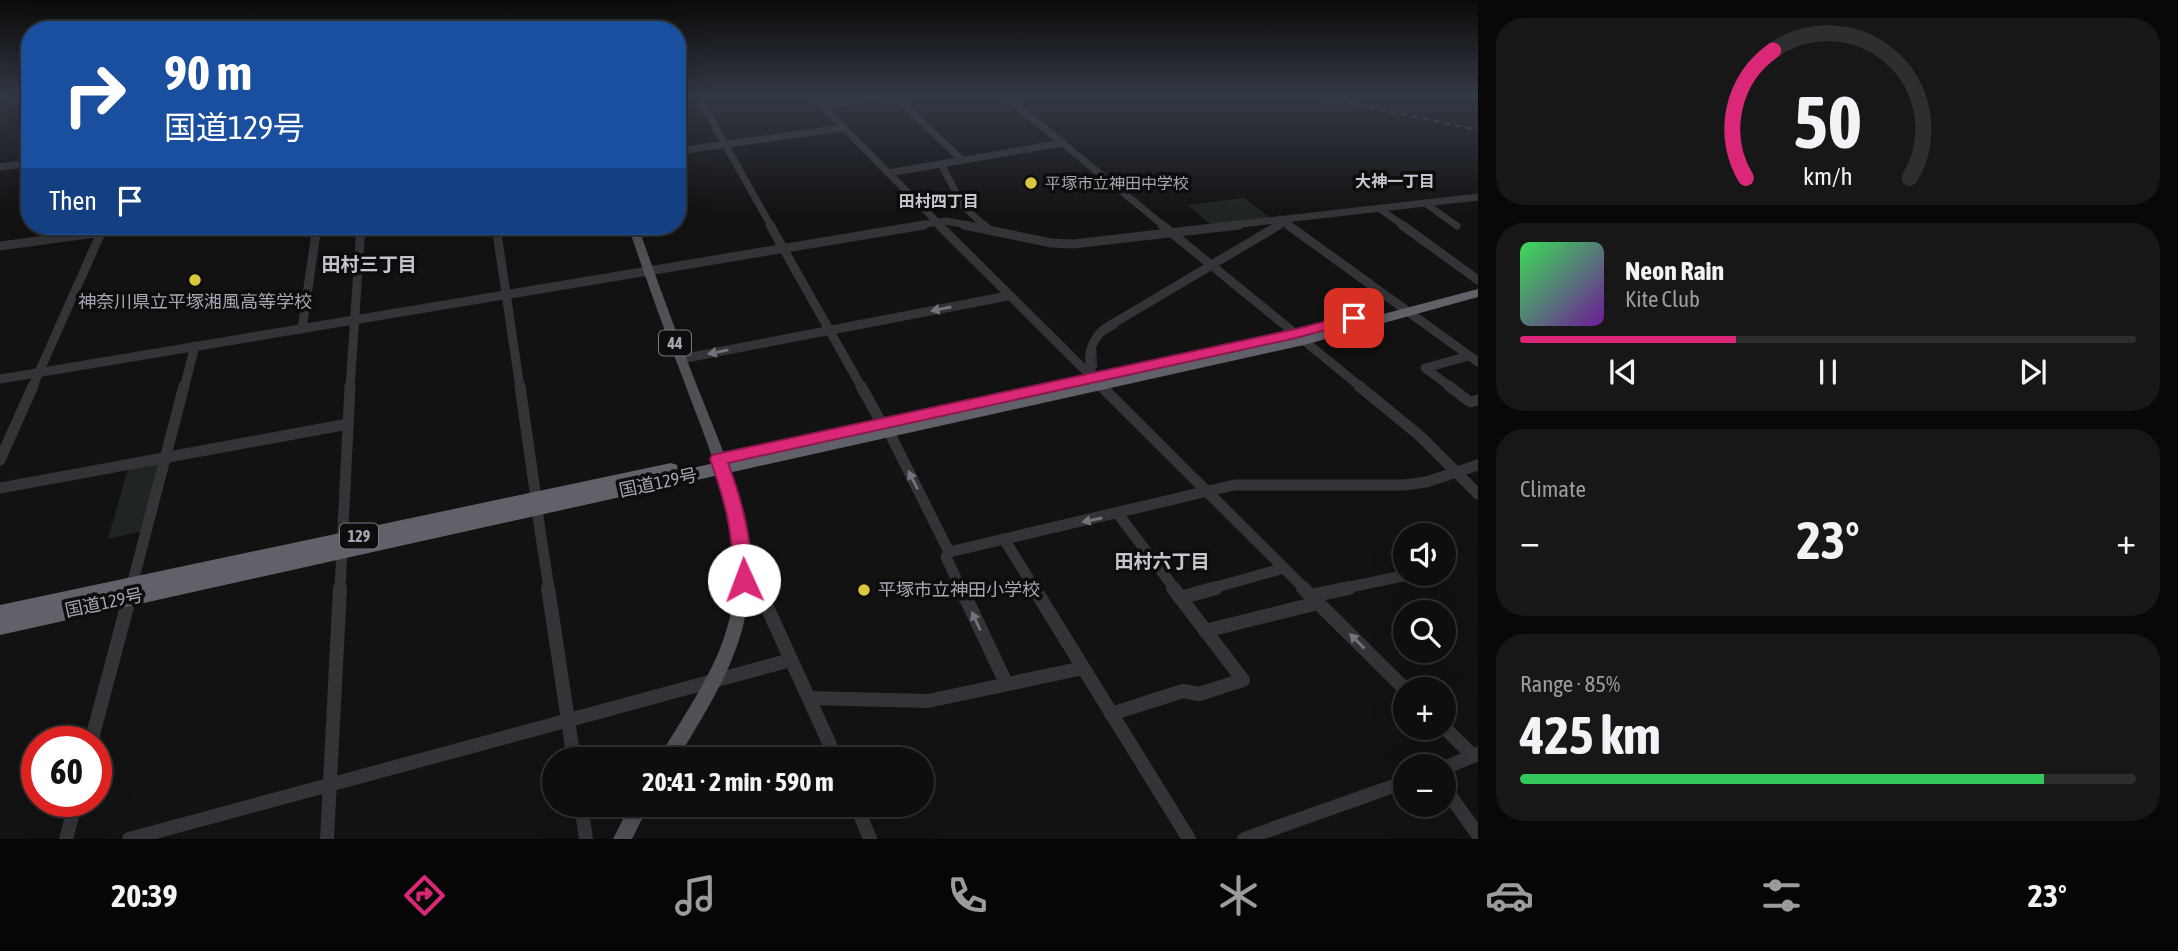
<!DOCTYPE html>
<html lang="en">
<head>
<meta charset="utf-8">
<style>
  body { margin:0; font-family:"Asap Condensed","Noto Sans JP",sans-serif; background:#171717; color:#f1f3f6; height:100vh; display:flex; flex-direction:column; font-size:26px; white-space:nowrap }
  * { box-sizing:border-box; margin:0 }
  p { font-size:23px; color:#9b9c9e }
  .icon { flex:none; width:38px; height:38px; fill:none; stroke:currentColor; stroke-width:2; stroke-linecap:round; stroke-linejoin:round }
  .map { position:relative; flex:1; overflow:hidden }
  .details { display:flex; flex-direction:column; gap:18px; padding:18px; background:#080808; width:700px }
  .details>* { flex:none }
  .top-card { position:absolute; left:21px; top:21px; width:665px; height:214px; border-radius:28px; box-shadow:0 7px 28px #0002,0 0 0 2px #2e2e2e; background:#1a4fa0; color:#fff; overflow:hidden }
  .tools { position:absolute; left:1393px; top:523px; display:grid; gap:14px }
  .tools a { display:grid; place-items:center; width:63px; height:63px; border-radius:50%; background:#0e0e0e; box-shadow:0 7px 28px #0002,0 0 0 2px #2e2e2e; font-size:35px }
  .speed { position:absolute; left:21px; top:726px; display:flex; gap:14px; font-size:35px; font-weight:700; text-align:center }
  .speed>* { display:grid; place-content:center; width:91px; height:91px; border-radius:50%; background:#0e0e0e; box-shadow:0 7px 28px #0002,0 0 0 2px #2e2e2e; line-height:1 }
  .speed .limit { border:10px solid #d22; background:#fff; color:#111 }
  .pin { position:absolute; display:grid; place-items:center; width:60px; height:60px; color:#fff; margin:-30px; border-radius:14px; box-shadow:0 4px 10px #0006 }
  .me { position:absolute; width:77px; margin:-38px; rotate:358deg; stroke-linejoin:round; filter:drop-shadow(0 0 5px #0008) }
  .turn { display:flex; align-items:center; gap:24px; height:147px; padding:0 28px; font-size:32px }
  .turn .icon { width:91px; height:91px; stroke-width:2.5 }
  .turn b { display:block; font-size:49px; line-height:60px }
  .then { display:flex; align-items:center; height:66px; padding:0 28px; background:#0003; gap:14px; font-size:26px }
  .big { font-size:52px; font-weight:700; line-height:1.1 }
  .details .tile { flex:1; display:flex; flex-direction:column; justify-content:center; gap:10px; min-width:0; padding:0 24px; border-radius:28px; background:#171717 }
  .details .dial { align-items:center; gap:0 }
  .dial svg { height:182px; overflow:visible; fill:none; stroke:#2e2e2e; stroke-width:7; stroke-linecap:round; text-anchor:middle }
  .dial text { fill:#f1f3f6; stroke:none }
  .song { display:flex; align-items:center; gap:21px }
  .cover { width:84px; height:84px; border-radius:10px; background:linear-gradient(135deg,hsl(130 70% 55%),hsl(280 70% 35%)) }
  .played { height:7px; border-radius:4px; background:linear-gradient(90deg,#db2777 35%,#2e2e2e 35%) }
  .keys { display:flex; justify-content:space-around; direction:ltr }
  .heat { display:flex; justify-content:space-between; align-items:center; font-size:38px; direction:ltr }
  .charge { height:10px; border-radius:5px; background:linear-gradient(90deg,#34c759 85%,#2e2e2e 0) }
  .trip { position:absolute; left:542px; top:747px; width:392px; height:70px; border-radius:35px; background:#0e0e0e; box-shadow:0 7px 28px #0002,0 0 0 2px #2e2e2e; font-weight:700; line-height:70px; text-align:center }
  .dock { display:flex; height:112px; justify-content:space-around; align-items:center; background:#060606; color:#9b9c9e }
  .dock .icon { width:49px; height:49px }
  .dock .current { color:#db2777 }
  .dock b { font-size:32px; color:#f1f3f6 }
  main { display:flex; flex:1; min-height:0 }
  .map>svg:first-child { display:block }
  .green { fill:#1f2621 }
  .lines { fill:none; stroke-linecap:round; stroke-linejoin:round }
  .stream { stroke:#2d323b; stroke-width:2.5 }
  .minor-far3 { stroke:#343438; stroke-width:7 }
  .minor-far2 { stroke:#343438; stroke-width:9 }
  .minor-far1 { stroke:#343438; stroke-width:11 }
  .minor { stroke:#343438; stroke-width:14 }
  .major { fill:#505057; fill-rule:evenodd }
  .highway { fill:#606169; fill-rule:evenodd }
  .rail { stroke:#4d4d53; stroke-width:2; stroke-dasharray:6 5; stroke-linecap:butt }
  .oneway { fill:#72737c }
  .route { fill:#db2777; stroke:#8e194d; stroke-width:2 }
  .poi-dot { fill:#dec740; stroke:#0d0d0e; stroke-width:2.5 }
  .labels { text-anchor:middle; stroke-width:7; stroke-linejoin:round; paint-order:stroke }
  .far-neighbourhood-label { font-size:16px; font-weight:bold; fill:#c6c6cf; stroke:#0d0d0e }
  .far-poi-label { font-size:16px; fill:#a5a7b3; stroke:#0d0d0e; text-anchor:start }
  .shield { fill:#0d0d0e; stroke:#777982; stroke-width:2 }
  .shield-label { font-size:16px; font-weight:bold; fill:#a5a7b3 }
  .poi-label { font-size:18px; fill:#a5a7b3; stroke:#0d0d0e }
  .street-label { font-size:18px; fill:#a5a7b3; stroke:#0d0d0e }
  .neighbourhood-label { font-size:19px; font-weight:bold; fill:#c6c6cf; stroke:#0d0d0e }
</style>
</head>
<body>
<main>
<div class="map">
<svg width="1478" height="839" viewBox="0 0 1478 839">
  <rect width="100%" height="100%" fill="#121213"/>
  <g class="green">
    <polygon points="1244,198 1272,219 1213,227 1188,205"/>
    <polygon points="159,464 142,531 108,539 128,469"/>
  </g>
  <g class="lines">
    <g class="stream">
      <polyline points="1104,334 1116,327"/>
      <polyline points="1095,348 1096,367"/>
    </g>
    <g class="minor-far3">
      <polyline points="698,96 771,226"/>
      <polyline points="812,96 941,226"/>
      <polyline points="895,96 962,160"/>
      <polyline points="1005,96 1164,226"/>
      <polyline points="822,106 887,96"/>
      <polyline points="677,151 844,128"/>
      <polyline points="941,164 963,206 985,226"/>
      <polyline points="0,167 30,163"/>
      <polyline points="888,173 1063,143"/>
      <polyline points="1425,203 1457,226"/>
      <polyline points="1380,209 1404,226"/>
      <polyline points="1280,219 1290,226"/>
      <polyline points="144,226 147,226"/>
      <polyline points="913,226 946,221 972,226"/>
      <polyline points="1224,226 1478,197"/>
      <polyline points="1276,226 1283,222"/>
    </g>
    <g class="minor-far2">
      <polyline points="770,225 862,388"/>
      <polyline points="939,225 1103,388"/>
      <polyline points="964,225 1051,243 1073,244 1239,225"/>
      <polyline points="983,225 988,229"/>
      <polyline points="1162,225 1362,388"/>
      <polyline points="1288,225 1478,362"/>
      <polyline points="1402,225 1478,280"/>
      <polyline points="496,226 520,388"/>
      <polyline points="0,246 147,226"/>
      <polyline points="302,329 317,226"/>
      <polyline points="681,359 1008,296"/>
      <path d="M1093,378c-6,-20 -5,-34 11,-49l175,-104"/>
      <polyline points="0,379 924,225"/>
      <polyline points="32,388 104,226"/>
      <polyline points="184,388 195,346"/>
      <polyline points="350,388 361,226"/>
      <polyline points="1452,388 1425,368 1469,356"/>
    </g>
    <g class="minor-far1">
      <polyline points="520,386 536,498"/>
      <polyline points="861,386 882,424"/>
      <polyline points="1101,386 1305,589"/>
      <polyline points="1359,386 1420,436 1478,494"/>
      <polyline points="1449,386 1470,402 1478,400"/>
      <polyline points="889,432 949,552 1234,485 1405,485 1426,482 1478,465"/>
      <polyline points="0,460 33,386"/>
      <polyline points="0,488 348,424"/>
      <polyline points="537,510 549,589"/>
      <polyline points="1118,514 1175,589"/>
      <polyline points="1004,539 1035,589"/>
      <polyline points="949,552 946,557 961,589"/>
      <polyline points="744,580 755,589"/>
      <polyline points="131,589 184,386"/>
      <polyline points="340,589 350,386"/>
      <polyline points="1210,589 1284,568"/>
      <polyline points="1341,589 1412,574"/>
    </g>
    <g class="minor">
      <polyline points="548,588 574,760"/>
      <polyline points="753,588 761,594 837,760"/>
      <polyline points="961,588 1006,683"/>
      <polyline points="1034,588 1189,839"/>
      <polyline points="1303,588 1406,690"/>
      <polyline points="1311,596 1349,588"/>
      <polyline points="1180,598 1216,588"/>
      <polyline points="1205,631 1318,603"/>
      <polyline points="809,698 928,701 1083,668"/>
      <polyline points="1111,714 1183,691 1199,694 1243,680 1173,588"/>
      <polyline points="1444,727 1473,756"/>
      <polyline points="91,742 132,588"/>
      <polyline points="1444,768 1478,754"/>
      <polyline points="1444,787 1478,835"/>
      <polyline points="581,805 586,839"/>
      <polyline points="856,805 870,839"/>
      <polyline points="66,839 76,802"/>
      <polyline points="129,839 791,660"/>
      <polyline points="327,839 340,588"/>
      <polyline points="1244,839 1405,782"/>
    </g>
    <g class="major">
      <path d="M628,226h10c18,52 37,103 57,155 28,71 65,146 52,225 -8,56 -42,106 -70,154h-18c6,-15 16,-28 24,-42 17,-28 35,-58 44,-90 26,-87 -16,-172 -45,-252 -19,-49 -37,-100 -54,-150z"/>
      <polygon points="630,805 649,805 632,839 613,839"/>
    </g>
    <polygon class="highway" points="1478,289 1478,297 1304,345 0,635 0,605 671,463 677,465 678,471 1304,335"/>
    <polyline class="rail" points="1315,96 1478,130"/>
  </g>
  <defs><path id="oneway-solid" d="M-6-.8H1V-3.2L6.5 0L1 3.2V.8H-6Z" transform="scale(1.75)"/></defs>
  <g class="oneway">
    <use href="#oneway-solid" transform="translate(941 309) rotate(169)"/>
    <use href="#oneway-solid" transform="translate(718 352) rotate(169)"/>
    <use href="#oneway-solid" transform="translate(913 480) rotate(-117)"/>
    <use href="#oneway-solid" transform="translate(1092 520) rotate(168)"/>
    <use href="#oneway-solid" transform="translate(976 621) rotate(-115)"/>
    <use href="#oneway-solid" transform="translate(1357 641) rotate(-135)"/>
  </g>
  <linearGradient id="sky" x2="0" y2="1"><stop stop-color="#0a0a0a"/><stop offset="0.45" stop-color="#333944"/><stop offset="1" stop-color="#333944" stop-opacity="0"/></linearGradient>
  <rect width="1478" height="213" fill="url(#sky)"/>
  <path class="route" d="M1354,314l7,4 -2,3 -63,17 -568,125c16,44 22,71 25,117l-2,6 -7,2 -7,-2 -3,-6c-2,-50 -7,-74 -24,-121l2,-4 584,-126z"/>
  <g class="poi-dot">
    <circle cx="1031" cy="183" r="7"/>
    <circle cx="195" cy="280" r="7"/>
    <circle cx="864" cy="590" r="7"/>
  </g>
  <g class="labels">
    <g class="far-neighbourhood-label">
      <text x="1395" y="187">大神一丁目</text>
      <text x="939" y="207">田村四丁目</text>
    </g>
    <g class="far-poi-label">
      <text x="1045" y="189">平塚市立神田中学校</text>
    </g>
    <g class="shield">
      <rect x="659" y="330.5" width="32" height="25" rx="5"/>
      <rect x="340" y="523.5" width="38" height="25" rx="5"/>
    </g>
    <g class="shield-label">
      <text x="675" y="349">44</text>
      <text x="359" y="542">129</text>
    </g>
    <g class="poi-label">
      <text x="195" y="308">神奈川県立平塚湘風高等学校</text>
      <text x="878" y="596" text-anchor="start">平塚市立神田小学校</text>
    </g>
    <g class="street-label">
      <text transform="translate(658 483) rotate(-12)" y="6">国道129号</text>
      <text transform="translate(104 603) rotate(-12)" y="6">国道129号</text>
    </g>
    <g class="neighbourhood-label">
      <text x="369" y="271">田村三丁目</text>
      <text x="1162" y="568">田村六丁目</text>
    </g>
  </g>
</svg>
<div class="tools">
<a><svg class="icon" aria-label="sound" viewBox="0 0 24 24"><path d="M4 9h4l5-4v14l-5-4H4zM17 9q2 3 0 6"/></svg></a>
<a><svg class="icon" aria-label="search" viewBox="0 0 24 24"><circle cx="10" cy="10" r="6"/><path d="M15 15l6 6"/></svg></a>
<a>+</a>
<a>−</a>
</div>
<div class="speed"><div class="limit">60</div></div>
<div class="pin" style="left:1354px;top:318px;background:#d93025"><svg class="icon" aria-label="arrive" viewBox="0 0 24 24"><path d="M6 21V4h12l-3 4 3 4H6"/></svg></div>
<svg class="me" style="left:744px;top:580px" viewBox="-20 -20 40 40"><circle r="19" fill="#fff"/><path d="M0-13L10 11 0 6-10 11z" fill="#db2777"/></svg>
<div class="trip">20:41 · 2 min · 590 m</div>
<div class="top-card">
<div class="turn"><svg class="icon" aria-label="right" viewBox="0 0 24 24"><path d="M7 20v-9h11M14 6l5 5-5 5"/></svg><div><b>90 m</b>国道129号</div></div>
<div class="then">Then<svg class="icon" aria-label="arrive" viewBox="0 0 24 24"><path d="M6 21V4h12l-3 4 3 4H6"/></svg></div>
</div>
</div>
<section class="details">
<div class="tile dial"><svg viewBox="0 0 100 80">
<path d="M14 69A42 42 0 1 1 86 69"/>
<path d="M14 69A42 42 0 0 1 26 13" stroke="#db2777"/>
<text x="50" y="56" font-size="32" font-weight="700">50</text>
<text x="50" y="72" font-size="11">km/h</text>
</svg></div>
<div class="tile">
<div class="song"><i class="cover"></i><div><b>Neon Rain</b><p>Kite Club</p></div></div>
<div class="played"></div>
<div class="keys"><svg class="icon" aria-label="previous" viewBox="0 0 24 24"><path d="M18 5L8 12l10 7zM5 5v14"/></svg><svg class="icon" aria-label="pause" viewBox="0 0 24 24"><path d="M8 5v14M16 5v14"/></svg><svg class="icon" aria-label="next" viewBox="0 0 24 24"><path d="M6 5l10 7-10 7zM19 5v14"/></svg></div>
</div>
<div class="tile"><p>Climate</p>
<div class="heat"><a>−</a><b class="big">23°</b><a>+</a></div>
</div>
<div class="tile"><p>Range · 85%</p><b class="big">425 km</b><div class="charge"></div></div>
</section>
</main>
<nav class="dock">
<b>20:39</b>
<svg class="icon current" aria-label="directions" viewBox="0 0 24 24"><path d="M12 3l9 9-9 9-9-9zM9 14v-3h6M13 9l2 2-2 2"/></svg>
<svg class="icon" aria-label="music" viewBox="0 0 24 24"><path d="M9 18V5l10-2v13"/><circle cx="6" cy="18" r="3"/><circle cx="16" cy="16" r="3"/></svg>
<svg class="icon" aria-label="phone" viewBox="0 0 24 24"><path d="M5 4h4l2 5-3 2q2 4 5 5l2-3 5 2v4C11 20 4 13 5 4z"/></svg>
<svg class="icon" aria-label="climate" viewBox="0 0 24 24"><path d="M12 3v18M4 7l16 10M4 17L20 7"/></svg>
<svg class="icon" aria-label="car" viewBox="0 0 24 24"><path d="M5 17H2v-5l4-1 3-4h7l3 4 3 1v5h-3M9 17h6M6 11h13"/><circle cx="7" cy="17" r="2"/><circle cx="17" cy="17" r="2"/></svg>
<svg class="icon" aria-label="filters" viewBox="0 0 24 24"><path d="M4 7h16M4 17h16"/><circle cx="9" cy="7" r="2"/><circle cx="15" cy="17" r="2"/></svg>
<b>23°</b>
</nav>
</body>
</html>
